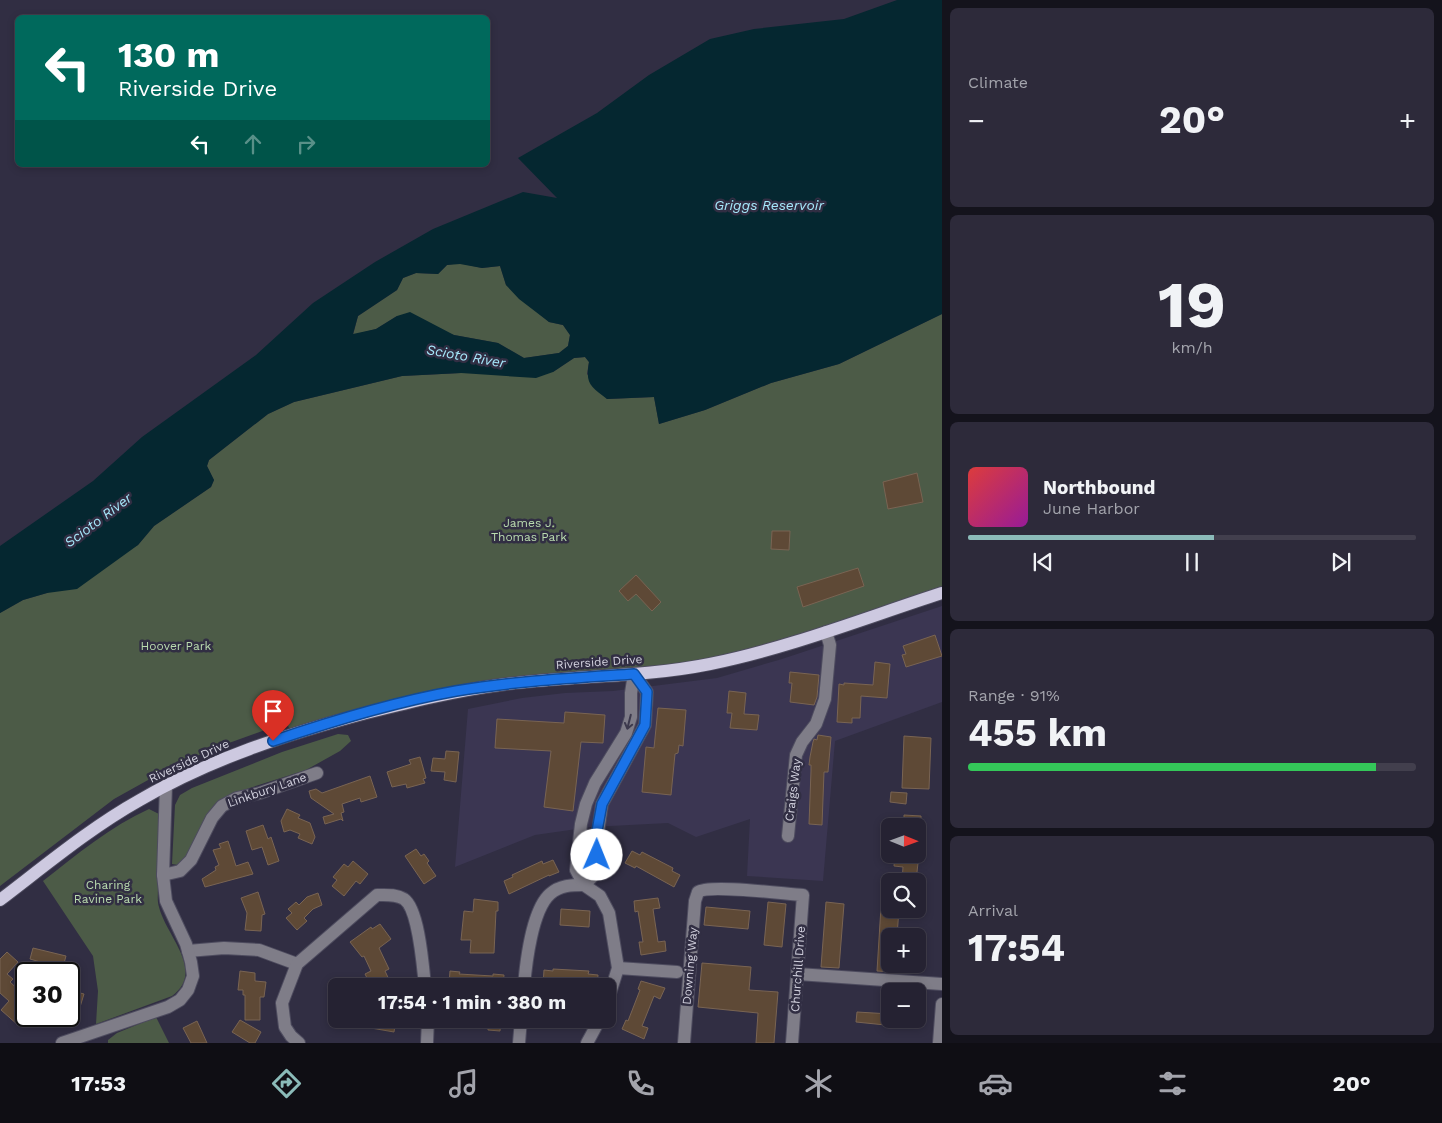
<!DOCTYPE html>
<html lang="en">
<head>
<meta charset="utf-8">
<style>
  body { margin:0; font-family:"Work Sans",sans-serif; background:#2d2a3a; color:#f1f3f6; height:100vh; display:flex; flex-direction:column; font-size:19px; white-space:nowrap }
  * { box-sizing:border-box; margin:0 }
  p { font-size:16px; color:#a3a4ac }
  .icon { flex:none; width:28px; height:28px; fill:none; stroke:currentColor; stroke-width:2; stroke-linecap:round; stroke-linejoin:round }
  .map { position:relative; flex:1; overflow:hidden }
  .details { display:flex; flex-direction:column; gap:8px; padding:8px; background:#14131c; width:500px }
  .details>* { flex:none }
  .hud { position:absolute; left:15px; top:15px; width:475px; height:152px; border-radius:8px; box-shadow:0 2px 8px #0003,0 0 0 1px #423f4d; background:#00695c; color:#fff; overflow:hidden }
  .needle { width:32px; rotate:91deg }
  .controls { position:absolute; left:881px; top:818px; display:grid; gap:10px }
  .controls a { display:grid; place-items:center; width:45px; height:45px; border-radius:8px; background:#252232; box-shadow:0 2px 8px #0003,0 0 0 1px #423f4d; font-size:25px }
  .speed { position:absolute; left:15px; top:962px; display:flex; gap:10px; font-size:25px; font-weight:700; text-align:center }
  .speed>* { display:grid; place-content:center; width:65px; height:65px; border-radius:50%; background:#252232; box-shadow:0 2px 8px #0003,0 0 0 1px #423f4d; line-height:1 }
  .speed .limit { border:2px solid #111; border-radius:8px; background:#fff; color:#111 }
  .pin { position:absolute; display:grid; place-items:center; width:42px; height:42px; color:#fff; margin:-51px -21px; border-radius:50% 50% 50% 0; rotate:-45deg; box-shadow:0 0 5px #0007 }
  .pin .icon { rotate:45deg }
  .me { position:absolute; width:55px; margin:-28px; rotate:1deg; stroke-linejoin:round; filter:drop-shadow(0 0 4px #0008) }
  .turn { display:flex; align-items:center; gap:18px; height:105px; padding:0 20px; font-size:22px }
  .turn .icon { width:65px; height:65px; stroke-width:2.5 }
  .turn b { display:block; font-size:35px; line-height:42px }
  .lanes { display:flex; align-items:center; height:48px; padding:0 20px; background:#0003; justify-content:center; gap:25px; direction:ltr }
  .lanes .off { opacity:.35 }
  .big { font-size:38px; font-weight:700; line-height:1.1 }
  .details .tile { flex:1; display:flex; flex-direction:column; justify-content:center; gap:8px; min-width:0; padding:0 18px; border-radius:8px; background:#2d2a3a }
  .details .dial { align-items:center; gap:0 }
  .dial b { font-size:65px; line-height:1 }
  .song { display:flex; align-items:center; gap:15px }
  .cover { width:60px; height:60px; border-radius:8px; background:linear-gradient(135deg,hsl(0 70% 55%),hsl(300 70% 35%)) }
  .played { height:5px; border-radius:2px; background:linear-gradient(90deg,#8bbbb9 55%,#423f4d 55%) }
  .keys { display:flex; justify-content:space-around; direction:ltr }
  .heat { display:flex; justify-content:space-between; align-items:center; font-size:28px; direction:ltr }
  .charge { height:8px; border-radius:4px; background:linear-gradient(90deg,#34c759 91%,#423f4d 0) }
  .trip { position:absolute; left:328px; top:978px; width:288px; height:50px; border-radius:8px; background:#252232; box-shadow:0 2px 8px #0003,0 0 0 1px #423f4d; font-weight:700; line-height:50px; text-align:center }
  .dock { display:flex; height:80px; justify-content:space-around; align-items:center; background:#0f0e14; color:#a3a4ac }
  .dock .icon { width:35px; height:35px }
  .dock .selected { color:#8bbbb9 }
  .dock b { font-size:22px; color:#f1f3f6 }
  main { display:flex; flex:1; min-height:0 }
  .map>svg:first-child { display:block }
  .built { fill:#3b3652 }
  .green { fill:#4c5b47 }
  .water { fill:#052730; fill-rule:evenodd }
  .building { fill:#5e4936; stroke:#796453 }
  .lines { fill:none; stroke-linecap:round; stroke-linejoin:round }
  .minor-casing { stroke:#4e4c5f; stroke-width:14 }
  .major-casing { stroke:#4e4c5f; stroke-width:14 }
  .minor { stroke:#7f7d88; stroke-width:12 }
  .major { stroke:#cdc9e0; stroke-width:12 }
  .oneway { stroke:#3d3a4d }
  .route-casing { stroke:#114b97; stroke-width:12 }
  .route { stroke:#1a73e8; stroke-width:9 }
  .labels { text-anchor:middle; stroke-width:5; stroke-linejoin:round; paint-order:stroke }
  .park-label { font-size:12px; fill:#badcaf; stroke:#312e43 }
  .street-label { font-size:12px; fill:#d3d2df; stroke:#312e43 }
  .water-label { font-size:14px; font-style:italic; fill:#a6e8fb; stroke:#312e43 }
</style>
</head>
<body>
<main>
<div class="map">
<svg width="942" height="1043" viewBox="0 0 942 1043">
  <rect width="100%" height="100%" fill="#312e43"/>
  <polygon class="built" points="942,606 942,702 835,741 823,881 747,876 750,819 696,837 668,823 591,827 535,835 455,867 468,709 522,698 565,693 613,691 717,678 782,659"/>
  <g class="green">
    <polygon points="459,263 482,268 500,266 506,285 549,322 563,325 570,335 568,346 559,353 524,358 498,343 454,335 397,316 376,329 353,335 358,316 397,290 403,278 416,273 438,274 447,265"/>
    <polygon points="942,314 942,593 754,654 501,685 291,735 287,722 215,748 166,770 114,799 0,886 0,613 23,600 47,593 138,545 154,526 211,487 214,480 207,466 209,460 268,414 294,402 402,376 461,373 553,372 574,358 585,357 589,362 587,374 607,399 654,397 659,424 705,410 771,383 839,364"/>
    <polygon points="338,734 348,735 351,741 340,751 306,770 234,793 216,803 205,818 190,854 178,865 172,864 175,805 180,795 192,788 282,752"/>
    <path d="M149,809l12,6c-2,24 -4,49 -3,73 0,6 -1,13 1,19 7,29 47,64 13,89l-76,28 2,-33 -5,-35 -50,-75c33,-26 68,-55 106,-72z"/>
    <polygon points="156,1017 169,1043 108,1043 108,1040 117,1033"/>
  </g>
  <path class="water" d="M897,0h45v314l-103,50 -68,19 -66,27 -46,14 -5,-27 -47,2c-16,-13 -22,-14 -18,-37l-4,-5 -11,1 -21,14 -17,6 -75,-5 -59,3 -108,26 -26,12 -59,46 -2,6 7,14 -3,7 -57,39 -16,19 -61,44 -30,4 -24,7 -23,13v-67l93,-65 49,-44 114,-82 57,-52 62,-41 58,-33 90,-37 34,6 -39,-40 79,-45 52,-38 61,-36 44,-10 90,-10zM460,264l22,4 18,-2 6,19 13,14 30,23 14,3 7,10 -2,11 -9,7 -35,5 -26,-15 -44,-8 -44,-23 -13,4 -21,13 -23,5 5,-18 39,-26 6,-12 13,-5 22,1 9,-9z"/>
  <g class="building">
    <polygon points="917,473 923,502 888,509 883,482"/>
    <polygon points="772,531 790,531 789,550 771,549"/>
    <polygon points="858,568 864,586 803,607 797,587"/>
    <polygon points="636,575 661,602 652,611 636,594 628,601 619,591"/>
    <polygon points="935,635 942,656 906,667 902,655 906,654 903,646"/>
    <polygon points="875,662 890,664 887,698 861,696 860,718 852,718 852,723 837,722 839,684 844,685 844,683 873,685"/>
    <polygon points="790,672 819,675 817,697 814,705 790,702 792,683 789,683"/>
    <polygon points="729,691 746,693 744,714 759,715 757,730 730,728 732,713 727,713"/>
    <polygon points="658,708 686,710 683,746 679,745 678,753 675,754 671,795 642,792 646,747 654,748"/>
    <polygon points="565,712 605,715 603,743 581,742 573,811 544,807 551,751 495,748 497,719 564,723"/>
    <polygon points="818,735 831,737 828,772 824,772 822,825 809,824 811,771 811,765 809,765 810,757 813,742 814,739 817,740"/>
    <polygon points="904,736 931,738 929,789 902,788"/>
    <polygon points="446,751 459,752 456,782 444,780 445,772 431,771 433,758 445,759"/>
    <polygon points="420,757 426,778 423,779 425,783 407,788 406,784 392,787 387,772 411,764 409,760"/>
    <polygon points="370,776 377,797 361,802 360,798 342,804 344,812 341,813 343,821 341,819 325,824 323,817 334,814 311,798 309,791 316,789 322,793"/>
    <polygon points="891,792 907,793 906,804 890,802"/>
    <polygon points="287,809 300,815 298,818 310,823 315,837 312,844 298,838 300,834 290,830 284,832 281,821"/>
    <polygon points="904,815 921,816 921,826 904,826"/>
    <polygon points="263,825 268,839 271,837 279,861 268,865 262,847 252,850 246,831"/>
    <polygon points="228,841 236,866 248,862 253,874 205,887 202,879 216,870 215,867 219,865 213,850 221,848 219,844"/>
    <polygon points="416,849 421,856 424,854 429,861 427,863 436,876 424,884 405,856"/>
    <polygon points="632,851 640,855 642,852 673,868 672,871 680,875 674,887 636,866 635,868 625,863"/>
    <polygon points="895,854 919,854 916,881 902,881 903,867 894,866"/>
    <polygon points="553,860 559,872 549,876 549,875 509,894 504,881 513,877 512,875 542,861 543,864"/>
    <polygon points="353,861 368,874 360,884 356,881 344,896 332,886 337,880 333,877 344,864 348,867"/>
    <polygon points="258,892 265,914 262,915 261,931 245,930 247,913 241,898"/>
    <polygon points="318,893 322,905 313,909 304,918 307,921 297,930 286,918 292,913 288,909 296,902 299,905 307,897"/>
    <polygon points="658,898 660,908 653,909 658,942 665,941 666,951 641,955 639,942 643,942 638,911 635,912 634,901"/>
    <polygon points="474,899 498,902 498,911 496,911 494,953 470,953 471,940 461,940 464,911 473,912"/>
    <polygon points="768,902 786,904 782,947 764,945"/>
    <polygon points="826,902 844,904 839,968 821,967"/>
    <polygon points="706,907 750,911 748,929 704,925"/>
    <polygon points="881,907 899,909 897,936 890,936 890,964 895,964 895,972 877,971"/>
    <polygon points="561,909 590,911 589,927 560,925"/>
    <polygon points="380,924 391,939 379,948 389,969 385,971 392,986 371,986 365,974 371,971 364,956 362,957 350,942 371,927 372,929"/>
    <polygon points="33,948 66,956 61,974 52,974 54,966 30,959"/>
    <polygon points="7,952 18,962 7,974 13,979 10,982 21,992 16,997 21,1002 18,1005 26,1013 26,1016 18,1025 1,1010 9,1001 0,993 0,959"/>
    <polygon points="702,963 751,967 749,990 778,992 774,1043 756,1043 758,1013 698,1007"/>
    <polygon points="553,969 589,971 588,974 598,975 597,986 543,985 544,970 553,971"/>
    <polygon points="240,971 255,973 255,981 266,982 264,997 260,997 260,1020 245,1020 245,995 243,995 243,990 238,990"/>
    <polygon points="450,971 460,972 459,974 493,976 493,974 504,975 503,986 449,985"/>
    <polygon points="641,981 665,988 660,999 654,996 642,1026 648,1028 644,1039 622,1029 626,1020 628,1021 640,990 638,989"/>
    <polygon points="69,990 84,994 80,1007 69,1004"/>
    <polygon points="857,1012 890,1014 890,1019 906,1019 905,1027 856,1022"/>
    <polygon points="372,1019 396,1019 394,1032 371,1028"/>
    <polygon points="446,1019 501,1019 500,1031 488,1030 488,1028 446,1026"/>
    <polygon points="240,1020 261,1032 255,1043 250,1043 232,1032"/>
    <polygon points="197,1021 207,1043 191,1043 183,1028"/>
  </g>
  <g class="lines">
    <g class="minor-casing">
      <g id="minor">
        <polyline points="788,836 796,755 802,742 816,724 825,699 830,645 826,632"/>
        <polyline points="163,875 180,871 191,860 212,818 222,806 237,798 260,793 317,773"/>
        <polyline points="584,885 598,871 597,839 602,804 645,725 647,692 634,674"/>
        <polyline points="188,951 224,948 259,950 297,964"/>
        <polyline points="618,968 677,972"/>
        <polyline points="798,974 942,984"/>
        <path d="M524,986c2,-23 8,-76 26,-92 10,-9 22,-9 34,-9"/>
        <polyline points="606,1006 618,968 609,913 600,896 584,885 576,870 581,824 586,804 595,783 626,733 631,717 631,693 634,674"/>
        <polyline points="62,1043 168,1007 180,1000 188,990 193,976 191,962 186,944 166,901 163,875 166,785"/>
        <path d="M299,1043l-8,-7 -6,-9 -3,-24 15,-39 80,-69c9,0 19,-1 27,4 15,10 19,69 21,87"/>
        <polyline points="427,1043 428,1019"/>
        <polyline points="519,1043 521,1019"/>
        <polyline points="587,1043 600,1019"/>
        <path d="M684,1043l11,-142 3,-9c11,-8 87,2 105,3l-11,148"/>
        <polyline points="939,1043 942,1004"/>
      </g>
    </g>
    <g class="major-casing">
      <path id="major" d="M0,900c46,-35 90,-72 140,-100 70,-41 147,-66 226,-87 44,-11 88,-22 133,-28 70,-10 142,-7 211,-21 79,-16 155,-46 232,-71"/>
    </g>
    <use href="#minor" class="minor"/>
    <use href="#major" class="major"/>
  </g>
  <defs><path id="oneway-shaft" d="M-6 0H5M1.5-3L5.5 0L1.5 3" fill="none" stroke-width="1.6" stroke-linecap="round" stroke-linejoin="round" transform="scale(1.25)"/></defs>
  <use class="oneway" href="#oneway-shaft" transform="translate(629 722) rotate(104)"/>
  <g class="lines">
    <g class="route-casing">
      <path id="route" d="M273,741c59,-20 121,-39 183,-50 59,-10 119,-13 178,-17l13,18 -2,33 -43,79 -5,27v24"/>
    </g>
    <use href="#route" class="route"/>
  </g>
  <g class="labels">
    <g class="park-label">
      <text x="529" y="527">James J.<tspan x="529" dy="14">Thomas Park</tspan></text>
      <text x="176" y="650">Hoover Park</text>
      <text x="108" y="889">Charing<tspan x="108" dy="14">Ravine Park</tspan></text>
    </g>
    <g class="street-label">
      <text transform="translate(599 662) rotate(-4)" y="4">Riverside Drive</text>
      <text transform="translate(189 761) rotate(-25)" y="4">Riverside Drive</text>
      <text transform="translate(267 790) rotate(-19)" y="4">Linkbury Lane</text>
      <text transform="translate(793 790) rotate(-83)" y="4">Craigs Way</text>
      <text transform="translate(690 966) rotate(-85)" y="4">Downing Way</text>
      <text transform="translate(798 969) rotate(-86)" y="4">Churchill Drive</text>
    </g>
    <g class="water-label">
      <text x="769" y="210">Griggs Reservoir</text>
      <text transform="translate(466 356) rotate(10)" y="5">Scioto River</text>
      <text transform="translate(98 520) rotate(-37)" y="5">Scioto River</text>
    </g>
  </g>
</svg>
<div class="controls">
<a><svg class="needle" viewBox="-14 -14 28 28"><path d="M0-13l5 13h-10z" fill="#e53935"/><path d="M0 13l5-13h-10z" fill="#a3a4ac"/></svg></a>
<a><svg class="icon" aria-label="search" viewBox="0 0 24 24"><circle cx="10" cy="10" r="6"/><path d="M15 15l6 6"/></svg></a>
<a>+</a>
<a>−</a>
</div>
<div class="speed"><div class="limit">30</div></div>
<div class="pin" style="left:273px;top:741px;background:#d93025"><svg class="icon" aria-label="arrive" viewBox="0 0 24 24"><path d="M6 21V4h12l-3 4 3 4H6"/></svg></div>
<svg class="me" style="left:597px;top:855px" viewBox="-20 -20 40 40"><circle r="19" fill="#fff"/><path d="M0-13L10 11 0 6-10 11z" fill="#1a73e8"/></svg>
<div class="trip">17:54 · 1 min · 380 m</div>
<div class="hud">
<div class="turn"><svg class="icon" aria-label="left" viewBox="0 0 24 24"><path d="M17 20v-9H6M10 6l-5 5 5 5"/></svg><div><b>130 m</b>Riverside Drive</div></div>
<div class="lanes"><svg class="icon" aria-label="left" viewBox="0 0 24 24"><path d="M17 20v-9H6M10 6l-5 5 5 5"/></svg><svg class="icon off" aria-label="ahead" viewBox="0 0 24 24"><path d="M12 20V5M6 11l6-6 6 6"/></svg><svg class="icon off" aria-label="right" viewBox="0 0 24 24"><path d="M7 20v-9h11M14 6l5 5-5 5"/></svg></div>
</div>
</div>
<section class="details">
<div class="tile"><p>Climate</p>
<div class="heat"><a>−</a><b class="big">20°</b><a>+</a></div>
</div>
<div class="tile dial"><b>19</b><p>km/h</p></div>
<div class="tile">
<div class="song"><i class="cover"></i><div><b>Northbound</b><p>June Harbor</p></div></div>
<div class="played"></div>
<div class="keys"><svg class="icon" aria-label="previous" viewBox="0 0 24 24"><path d="M18 5L8 12l10 7zM5 5v14"/></svg><svg class="icon" aria-label="pause" viewBox="0 0 24 24"><path d="M8 5v14M16 5v14"/></svg><svg class="icon" aria-label="next" viewBox="0 0 24 24"><path d="M6 5l10 7-10 7zM19 5v14"/></svg></div>
</div>
<div class="tile"><p>Range · 91%</p><b class="big">455 km</b><div class="charge"></div></div>
<div class="tile"><p>Arrival</p><b class="big">17:54</b></div>
</section>
</main>
<nav class="dock">
<b>17:53</b>
<svg class="icon selected" aria-label="directions" viewBox="0 0 24 24"><path d="M12 3l9 9-9 9-9-9zM9 14v-3h6M13 9l2 2-2 2"/></svg>
<svg class="icon" aria-label="music" viewBox="0 0 24 24"><path d="M9 18V5l10-2v13"/><circle cx="6" cy="18" r="3"/><circle cx="16" cy="16" r="3"/></svg>
<svg class="icon" aria-label="phone" viewBox="0 0 24 24"><path d="M5 4h4l2 5-3 2q2 4 5 5l2-3 5 2v4C11 20 4 13 5 4z"/></svg>
<svg class="icon" aria-label="climate" viewBox="0 0 24 24"><path d="M12 3v18M4 7l16 10M4 17L20 7"/></svg>
<svg class="icon" aria-label="car" viewBox="0 0 24 24"><path d="M5 17H2v-5l4-1 3-4h7l3 4 3 1v5h-3M9 17h6M6 11h13"/><circle cx="7" cy="17" r="2"/><circle cx="17" cy="17" r="2"/></svg>
<svg class="icon" aria-label="filters" viewBox="0 0 24 24"><path d="M4 7h16M4 17h16"/><circle cx="9" cy="7" r="2"/><circle cx="15" cy="17" r="2"/></svg>
<b>20°</b>
</nav>
</body>
</html>
